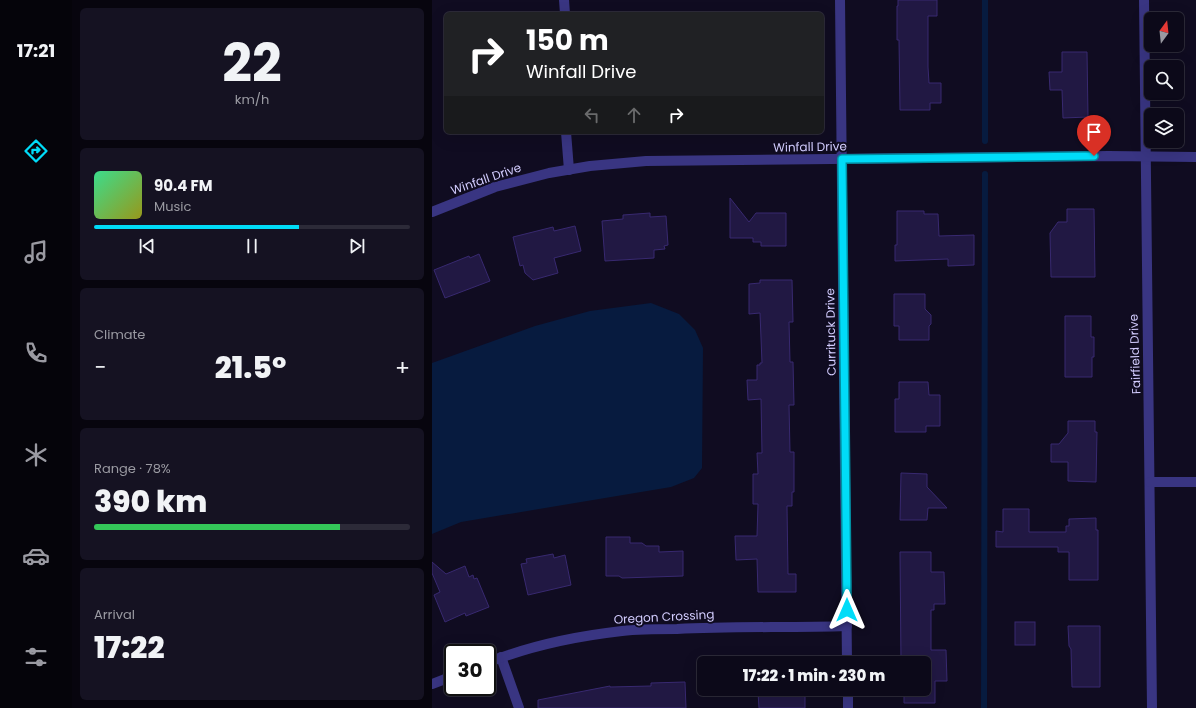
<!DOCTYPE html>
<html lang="en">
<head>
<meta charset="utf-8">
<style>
  body { margin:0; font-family:Poppins,sans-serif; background:#151222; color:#f1f3f6; height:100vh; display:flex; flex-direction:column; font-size:15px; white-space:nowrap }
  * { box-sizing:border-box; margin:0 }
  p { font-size:13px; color:#9a9aa2 }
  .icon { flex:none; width:22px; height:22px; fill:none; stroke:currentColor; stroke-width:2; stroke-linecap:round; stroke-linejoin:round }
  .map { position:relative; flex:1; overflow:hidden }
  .drawer { display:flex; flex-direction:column; gap:8px; padding:8px; background:#07050e; width:360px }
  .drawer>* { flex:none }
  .hud { position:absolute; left:12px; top:12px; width:380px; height:122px; border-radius:6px; box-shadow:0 4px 16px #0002,0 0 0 1px #2c2a38; background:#202124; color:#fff; overflow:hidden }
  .needle { width:26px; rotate:15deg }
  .tools { position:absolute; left:712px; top:12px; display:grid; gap:8px }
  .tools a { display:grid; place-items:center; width:40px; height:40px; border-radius:6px; background:#0c0919; box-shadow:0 4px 16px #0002,0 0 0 1px #2c2a38; font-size:20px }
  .speed { position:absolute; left:12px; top:644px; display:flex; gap:8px; font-size:20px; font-weight:700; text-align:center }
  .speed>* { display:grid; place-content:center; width:52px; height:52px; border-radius:50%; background:#0c0919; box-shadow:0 4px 16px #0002,0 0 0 1px #2c2a38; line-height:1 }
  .speed .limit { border:2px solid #111; border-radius:6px; background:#fff; color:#111 }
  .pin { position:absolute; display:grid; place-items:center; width:34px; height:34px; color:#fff; margin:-41px -17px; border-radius:50% 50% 50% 0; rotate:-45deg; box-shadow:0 0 4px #0007 }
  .pin .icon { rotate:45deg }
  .me { position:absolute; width:44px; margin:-22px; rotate:0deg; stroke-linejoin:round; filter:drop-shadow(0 0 3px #0008) }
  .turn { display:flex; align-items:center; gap:14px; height:84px; padding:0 16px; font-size:18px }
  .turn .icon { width:52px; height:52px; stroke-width:2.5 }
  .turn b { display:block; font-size:28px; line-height:34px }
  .lanes { display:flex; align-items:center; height:38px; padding:0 16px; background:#0003; justify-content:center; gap:20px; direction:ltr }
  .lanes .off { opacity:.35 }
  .big { font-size:30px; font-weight:800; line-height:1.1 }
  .drawer .card { flex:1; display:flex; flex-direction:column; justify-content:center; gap:6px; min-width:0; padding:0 14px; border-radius:6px; background:#151222 }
  .drawer .dial { align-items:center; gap:0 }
  .dial b { font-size:52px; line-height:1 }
  .song { display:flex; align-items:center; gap:12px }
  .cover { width:48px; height:48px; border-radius:6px; background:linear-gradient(135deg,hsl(150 70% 55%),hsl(60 70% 35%)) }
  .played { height:4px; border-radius:2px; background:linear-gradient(90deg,#00dcf8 65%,#2c2a38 65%) }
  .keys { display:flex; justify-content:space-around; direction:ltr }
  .heat { display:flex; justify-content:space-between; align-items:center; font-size:22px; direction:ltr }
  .charge { height:6px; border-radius:3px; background:linear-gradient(90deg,#34c759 78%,#2c2a38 0) }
  .trip { position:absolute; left:265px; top:656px; width:234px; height:40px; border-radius:6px; background:#0c0919; box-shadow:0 4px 16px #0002,0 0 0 1px #2c2a38; font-weight:800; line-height:40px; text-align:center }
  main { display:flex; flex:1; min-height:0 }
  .menu { display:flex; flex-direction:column; width:72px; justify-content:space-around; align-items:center; background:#05040a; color:#9a9aa2 }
  .menu .icon { width:28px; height:28px }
  .menu .on { color:#00dcf8 }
  .menu b { font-size:18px; color:#f1f3f6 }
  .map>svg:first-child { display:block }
  .water { fill:#071b3f }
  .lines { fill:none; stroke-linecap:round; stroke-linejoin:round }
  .stream { stroke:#071b3f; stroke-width:6 }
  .building { fill:#211843; stroke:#382970 }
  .street { stroke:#393582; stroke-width:10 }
  .route-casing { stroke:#008fa1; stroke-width:10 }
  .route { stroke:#00dcf8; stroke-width:7 }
  .labels { text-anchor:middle; stroke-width:4; stroke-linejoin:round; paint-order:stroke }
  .street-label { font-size:12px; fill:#d3cdff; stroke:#100c21 }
</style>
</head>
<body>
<main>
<nav class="menu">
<b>17:21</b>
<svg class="icon on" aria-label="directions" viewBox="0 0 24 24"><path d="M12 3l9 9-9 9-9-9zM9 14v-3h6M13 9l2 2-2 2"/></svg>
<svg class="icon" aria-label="music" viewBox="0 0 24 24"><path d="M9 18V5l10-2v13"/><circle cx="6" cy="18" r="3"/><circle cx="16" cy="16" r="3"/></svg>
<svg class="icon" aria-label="phone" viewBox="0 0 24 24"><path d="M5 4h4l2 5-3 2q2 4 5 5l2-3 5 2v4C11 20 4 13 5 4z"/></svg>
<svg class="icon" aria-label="climate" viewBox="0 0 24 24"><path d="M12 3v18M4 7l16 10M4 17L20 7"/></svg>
<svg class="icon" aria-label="car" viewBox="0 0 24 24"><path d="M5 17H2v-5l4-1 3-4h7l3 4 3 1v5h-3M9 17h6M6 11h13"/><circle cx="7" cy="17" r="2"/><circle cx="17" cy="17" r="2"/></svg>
<svg class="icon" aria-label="filters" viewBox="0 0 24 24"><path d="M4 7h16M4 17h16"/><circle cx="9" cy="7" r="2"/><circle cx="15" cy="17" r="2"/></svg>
</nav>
<section class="drawer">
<div class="card dial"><b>22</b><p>km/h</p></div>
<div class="card">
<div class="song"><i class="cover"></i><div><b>90.4 FM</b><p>Music</p></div></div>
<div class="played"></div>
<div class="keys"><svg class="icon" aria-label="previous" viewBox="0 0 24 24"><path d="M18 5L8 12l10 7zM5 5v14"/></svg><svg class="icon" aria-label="pause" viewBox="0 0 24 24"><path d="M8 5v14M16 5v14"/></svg><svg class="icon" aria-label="next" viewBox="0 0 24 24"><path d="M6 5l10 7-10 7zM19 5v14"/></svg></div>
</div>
<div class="card"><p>Climate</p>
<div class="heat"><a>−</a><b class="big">21.5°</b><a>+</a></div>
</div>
<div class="card"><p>Range · 78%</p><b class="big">390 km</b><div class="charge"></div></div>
<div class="card"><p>Arrival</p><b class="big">17:22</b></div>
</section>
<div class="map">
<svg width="764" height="708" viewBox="0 0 764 708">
  <rect width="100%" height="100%" fill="#100c21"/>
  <polygon class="water" points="219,303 247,314 263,330 271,348 270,468 262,478 239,487 29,522 0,534 0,363 103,326 158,311"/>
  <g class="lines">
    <g class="stream">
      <polyline points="553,141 553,0"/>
      <polyline points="552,708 553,174"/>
    </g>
  </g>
  <g class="building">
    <polygon points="466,0 505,0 505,16 496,16 496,67 497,83 509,83 509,103 498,103 498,110 468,110 467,40 465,40 465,6 466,6"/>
    <polygon points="630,52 655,52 656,117 631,118 630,90 618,90 617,72 630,72"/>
    <polygon points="298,198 317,222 324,213 354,213 354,246 329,246 329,242 321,242 321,238 298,238"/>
    <polygon points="635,209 662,209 663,277 619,277 618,233 626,222 635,222"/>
    <polygon points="465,211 492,211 492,214 506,214 507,236 542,235 542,265 516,266 516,259 463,261 463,245 465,245"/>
    <polygon points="218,213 218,217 234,216 236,245 232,246 233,249 222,250 222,258 173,261 170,221 191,219 191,215"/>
    <polygon points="143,226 149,251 122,258 126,273 101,280 93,273 91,265 88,266 81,237 121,227 122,231"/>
    <polygon points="47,254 58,281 13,298 2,270 37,256 38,258"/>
    <polygon points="328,280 360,280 361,322 357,322 358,362 361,362 362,405 357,405 358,452 362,452 362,492 360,492 360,506 355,506 356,574 364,574 364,592 326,592 325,559 304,560 303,536 325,536 326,504 321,504 321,474 326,474 325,453 330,453 329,399 316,400 315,380 325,380 325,365 328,365 328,363 330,363 328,313 317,314 317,284 328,283"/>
    <polygon points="462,294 493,294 493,309 499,315 499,324 497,326 497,340 467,340 467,326 462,326"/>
    <polygon points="633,316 659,316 659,337 662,337 662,357 660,357 660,377 633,377"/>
    <polygon points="467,382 496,382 497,395 508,395 508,426 494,426 494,432 463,432 463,399 467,399"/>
    <polygon points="636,421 663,421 663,432 665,432 664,482 636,481 636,462 619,462 619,444 627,444 636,433"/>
    <polygon points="469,473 495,474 495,487 515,508 496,508 495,520 468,520"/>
    <polygon points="571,509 597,509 597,532 634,532 634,526 637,526 637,519 664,518 664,530 666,530 666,580 637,580 637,552 626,552 626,547 564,547 564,531 571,532"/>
    <polygon points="174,537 198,537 198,543 210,543 214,546 227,546 227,552 251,551 251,576 190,578 187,576 174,576"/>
    <polygon points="468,552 499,552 499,572 512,572 513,604 502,604 502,610 499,610 499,650 514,650 515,681 503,681 503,703 472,703 472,692 470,689 492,689 492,663 469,663"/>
    <polygon points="121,554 122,558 133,555 139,585 96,595 89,564 95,563 94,559"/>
    <polygon points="0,562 14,574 33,566 37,577 41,575 42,579 45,578 57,607 34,616 33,613 13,622 2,595 8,592 0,573"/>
    <rect x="583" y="622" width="20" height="23"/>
    <polygon points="636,626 668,626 668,687 640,687 639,649 637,646"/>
    <polygon points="253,682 254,708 106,708 106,700 178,686 178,687 219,686 219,683"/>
    <polygon points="328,689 359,689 360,695 373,696 373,708 327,708 326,692 328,692"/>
  </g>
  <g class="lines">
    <g class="street">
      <polyline points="132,0 133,14"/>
      <polyline points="408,0 415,663"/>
      <polyline points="712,0 720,708"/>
      <polyline points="134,132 137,170"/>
      <polyline points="0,212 63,187 117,173 158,166 214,161 677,156 764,157"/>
      <polyline points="718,482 764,482"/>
      <polyline points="69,657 87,708"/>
      <path d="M55,663c42,-17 91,-27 135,-32 18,-2 37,-2 55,-2 57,-3 113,-1 170,-3"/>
      <polyline points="0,684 21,676"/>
      <polyline points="416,689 416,708"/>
    </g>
  </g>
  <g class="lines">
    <g class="route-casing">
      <polyline id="route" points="415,610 410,159 662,156"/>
    </g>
    <use href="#route" class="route"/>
  </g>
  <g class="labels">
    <g class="street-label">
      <text transform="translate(378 147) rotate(-1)" y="4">Winfall Drive</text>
      <text transform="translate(54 179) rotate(-19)" y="4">Winfall Drive</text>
      <text transform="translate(399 332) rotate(-91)" y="4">Currituck Drive</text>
      <text transform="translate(703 354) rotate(-92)" y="4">Fairfield Drive</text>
      <text transform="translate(232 617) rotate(-3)" y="4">Oregon Crossing</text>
    </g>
  </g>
</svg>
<div class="tools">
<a><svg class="needle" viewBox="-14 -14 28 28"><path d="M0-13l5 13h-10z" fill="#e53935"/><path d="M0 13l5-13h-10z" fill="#9a9aa2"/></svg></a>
<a><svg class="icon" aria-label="search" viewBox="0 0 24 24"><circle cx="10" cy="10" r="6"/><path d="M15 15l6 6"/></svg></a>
<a><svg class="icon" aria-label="layers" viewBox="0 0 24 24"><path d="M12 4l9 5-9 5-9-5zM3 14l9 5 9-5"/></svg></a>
</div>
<div class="speed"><div class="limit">30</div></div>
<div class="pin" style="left:662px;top:156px;background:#d93025"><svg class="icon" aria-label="arrive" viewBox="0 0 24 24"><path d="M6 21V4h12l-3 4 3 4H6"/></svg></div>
<svg class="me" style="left:415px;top:610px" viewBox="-20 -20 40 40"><path d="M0-17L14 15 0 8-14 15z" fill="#00dcf8" stroke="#fff" stroke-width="4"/></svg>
<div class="trip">17:22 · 1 min · 230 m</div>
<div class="hud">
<div class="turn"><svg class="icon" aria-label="right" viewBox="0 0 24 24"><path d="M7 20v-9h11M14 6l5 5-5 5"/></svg><div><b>150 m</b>Winfall Drive</div></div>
<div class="lanes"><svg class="icon off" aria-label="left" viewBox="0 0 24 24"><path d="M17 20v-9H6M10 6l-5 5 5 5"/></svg><svg class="icon off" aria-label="ahead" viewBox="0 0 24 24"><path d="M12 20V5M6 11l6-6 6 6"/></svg><svg class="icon" aria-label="right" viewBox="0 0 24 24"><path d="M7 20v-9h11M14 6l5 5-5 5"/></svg></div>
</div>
</div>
</main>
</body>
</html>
